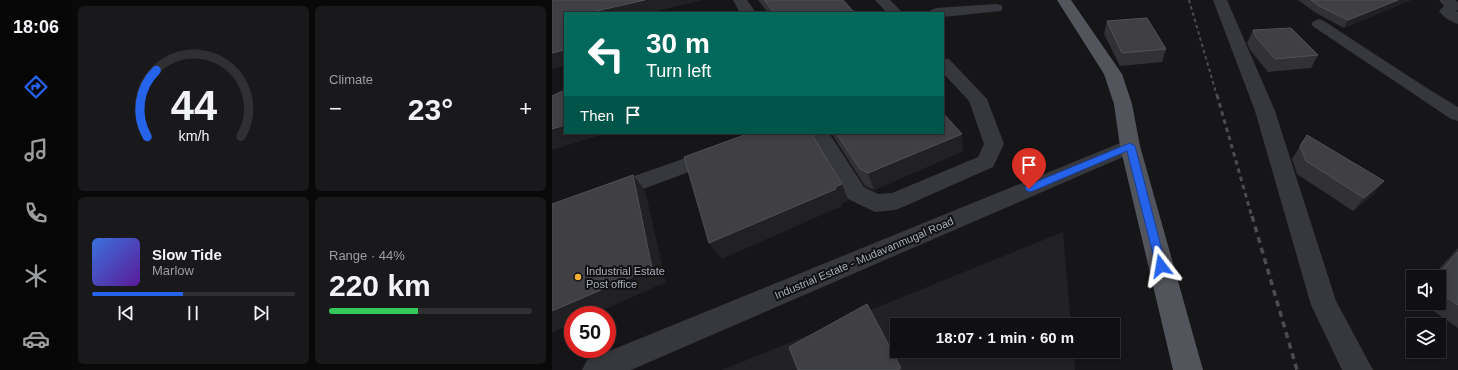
<!DOCTYPE html>
<html lang="en">
<head>
<meta charset="utf-8">
<style>
  body { margin:0; font-family:Helvetica,sans-serif; background:#19191b; color:#f1f3f6; height:100vh; display:flex; flex-direction:column; font-size:15px; white-space:nowrap }
  * { box-sizing:border-box; margin:0 }
  p { font-size:13px; color:#9c9d9f }
  .icon { flex:none; width:22px; height:22px; fill:none; stroke:currentColor; stroke-width:2; stroke-linecap:round; stroke-linejoin:round }
  .map { position:relative; flex:1; overflow:hidden }
  .sheet { display:flex; flex-direction:column; gap:6px; padding:6px; background:#09090a; width:480px }
  .sheet>* { flex:none }
  .banner { position:absolute; left:12px; top:12px; width:380px; height:122px; border-radius:0px; box-shadow:0 2px 6px #0003,0 0 0 1px #303032; background:#00695c; color:#fff; overflow:hidden }
  .fabs { position:absolute; left:854px; top:270px; display:grid; gap:8px }
  .fabs a { display:grid; place-items:center; width:40px; height:40px; border-radius:0px; background:#101012; box-shadow:0 2px 6px #0003,0 0 0 1px #303032; font-size:20px }
  .speed { position:absolute; left:12px; top:306px; display:flex; gap:8px; font-size:20px; font-weight:700; text-align:center }
  .speed>* { display:grid; place-content:center; width:52px; height:52px; border-radius:50%; background:#101012; box-shadow:0 2px 6px #0003,0 0 0 1px #303032; line-height:1 }
  .speed .limit { border:6px solid #d22; background:#fff; color:#111 }
  .pin { position:absolute; display:grid; place-items:center; width:34px; height:34px; color:#fff; margin:-41px -17px; border-radius:50% 50% 50% 0; rotate:-45deg; box-shadow:0 0 4px #0007 }
  .pin .icon { rotate:45deg }
  .me { position:absolute; width:44px; margin:-22px; rotate:346deg; stroke-linejoin:round; filter:drop-shadow(0 0 3px #0008) }
  .turn { display:flex; align-items:center; gap:14px; height:84px; padding:0 16px; font-size:18px }
  .turn .icon { width:52px; height:52px; stroke-width:2.5 }
  .turn b { display:block; font-size:28px; line-height:34px }
  .then { display:flex; align-items:center; height:38px; padding:0 16px; background:#0003; gap:8px; font-size:15px }
  .big { font-size:30px; font-weight:800; line-height:1.1 }
  .sheet .card { flex:1; display:flex; flex-direction:column; justify-content:center; gap:6px; min-width:0; padding:0 14px; border-radius:6px; background:#19191b }
  .sheet .dial { align-items:center; gap:0 }
  .dial svg { height:104px; overflow:visible; fill:none; stroke:#303032; stroke-width:7; stroke-linecap:round; text-anchor:middle }
  .dial text { fill:#f1f3f6; stroke:none }
  .song { display:flex; align-items:center; gap:12px }
  .cover { width:48px; height:48px; border-radius:6px; background:linear-gradient(135deg,hsl(220 70% 55%),hsl(270 70% 35%)) }
  .played { height:4px; border-radius:2px; background:linear-gradient(90deg,#2563eb 45%,#303032 45%) }
  .keys { display:flex; justify-content:space-around; direction:ltr }
  .heat { display:flex; justify-content:space-between; align-items:center; font-size:22px; direction:ltr }
  .charge { height:6px; border-radius:3px; background:linear-gradient(90deg,#34c759 44%,#303032 0) }
  .sheet .tiles { flex:1; display:grid; gap:6px; grid-template-columns:repeat(2,1fr) }
  .trip { position:absolute; left:338px; top:318px; width:230px; height:40px; border-radius:0px; background:#101012; box-shadow:0 2px 6px #0003,0 0 0 1px #303032; font-weight:800; line-height:40px; text-align:center }
  main { display:flex; flex:1; min-height:0 }
  .dock { display:flex; flex-direction:column; width:72px; justify-content:space-around; align-items:center; background:#060607; color:#9c9d9f }
  .dock .icon { width:28px; height:28px }
  .dock .on { color:#2563eb }
  .dock b { font-size:18px; color:#f1f3f6 }
  .map>svg:first-child { display:block }
  .built { fill:#222225 }
  .lines { fill:none; stroke-linecap:round; stroke-linejoin:round }
  .minor { fill:#37383d; fill-rule:evenodd }
  .major { fill:#53555c; fill-rule:evenodd }
  .rail-far2 { stroke:#4a4c52; stroke-width:2; stroke-dasharray:3.5 3; stroke-linecap:butt }
  .rail-far1 { stroke:#4a4c52; stroke-width:3; stroke-dasharray:4.5 4; stroke-linecap:butt }
  .rail { stroke:#4a4c52; stroke-width:3.5; stroke-dasharray:6 5; stroke-linecap:butt }
  .wall { fill:#323236 }
  .shaded-wall { fill:#212124 }
  .building { fill:#3f3f44; stroke:#4f5156 }
  .route { fill:#2563eb; stroke:#184099 }
  .poi-dot { fill:#f2b134; stroke:#111113; stroke-width:1.5 }
  .labels { text-anchor:middle; stroke-width:4; stroke-linejoin:round; paint-order:stroke }
  .street-label { font-size:11px; fill:#a8adb8; stroke:#111113 }
  .poi-label { font-size:11px; fill:#a8adb8; stroke:#111113; text-anchor:start }
</style>
</head>
<body>
<main>
<nav class="dock">
<b>18:06</b>
<svg class="icon on" aria-label="directions" viewBox="0 0 24 24"><path d="M12 3l9 9-9 9-9-9zM9 14v-3h6M13 9l2 2-2 2"/></svg>
<svg class="icon" aria-label="music" viewBox="0 0 24 24"><path d="M9 18V5l10-2v13"/><circle cx="6" cy="18" r="3"/><circle cx="16" cy="16" r="3"/></svg>
<svg class="icon" aria-label="phone" viewBox="0 0 24 24"><path d="M5 4h4l2 5-3 2q2 4 5 5l2-3 5 2v4C11 20 4 13 5 4z"/></svg>
<svg class="icon" aria-label="climate" viewBox="0 0 24 24"><path d="M12 3v18M4 7l16 10M4 17L20 7"/></svg>
<svg class="icon" aria-label="car" viewBox="0 0 24 24"><path d="M5 17H2v-5l4-1 3-4h7l3 4 3 1v5h-3M9 17h6M6 11h13"/><circle cx="7" cy="17" r="2"/><circle cx="17" cy="17" r="2"/></svg>
</nav>
<section class="sheet">
<div class="tiles">
<div class="card dial"><svg viewBox="0 0 100 80">
<path d="M14 69A42 42 0 1 1 86 69"/>
<path d="M14 69A42 42 0 0 1 21 18" stroke="#2563eb"/>
<text x="50" y="56" font-size="32" font-weight="700">44</text>
<text x="50" y="72" font-size="11">km/h</text>
</svg></div>
<div class="card"><p>Climate</p>
<div class="heat"><a>−</a><b class="big">23°</b><a>+</a></div>
</div>
<div class="card">
<div class="song"><i class="cover"></i><div><b>Slow Tide</b><p>Marlow</p></div></div>
<div class="played"></div>
<div class="keys"><svg class="icon" aria-label="previous" viewBox="0 0 24 24"><path d="M18 5L8 12l10 7zM5 5v14"/></svg><svg class="icon" aria-label="pause" viewBox="0 0 24 24"><path d="M8 5v14M16 5v14"/></svg><svg class="icon" aria-label="next" viewBox="0 0 24 24"><path d="M6 5l10 7-10 7zM19 5v14"/></svg></div>
</div>
<div class="card"><p>Range · 44%</p><b class="big">220 km</b><div class="charge"></div></div>
</div>
</section>
<div class="map">
<svg width="906" height="370" viewBox="0 0 906 370">
  <rect width="100%" height="100%" fill="#161618"/>
  <polygon class="built" points="511,232 519,325 345,325 345,351 521,351 523,370 170,370"/>
  <g class="lines">
    <g class="minor">
      <polygon points="181,0 195,0 204,13 188,13"/>
      <polygon points="323,0 338,0 351,13 335,13"/>
      <polygon points="661,0 675,0 723,111 784,301 821,370 790,370 759,305 703,111"/>
      <path d="M887,0h16l3,2v8l-2,1 2,1v12c-7,-2 -15,-7 -19,-13l5,-5z"/>
      <polygon points="444,4 449,5 451,8 449,11 391,17 391,13 376,13 379,10 384,8"/>
      <polygon points="767,19 772,21 870,85 906,107 906,121 899,119 762,27 759,24 762,21"/>
      <polygon points="391,58 397,59 435,99 452,144 441,167 351,207 343,210 323,212 296,199 257,133 277,133 312,187 326,194 340,193 426,157 432,144 417,101 391,73"/>
      <polygon points="578,139 585,141 588,146 585,151 79,370 30,370 35,360"/>
      <polygon points="162,148 169,150 172,155 169,160 59,201 51,199 48,193 51,187"/>
    </g>
    <polygon class="major" points="505,0 519,0 570,74 580,104 588,146 651,370 621,370 568,146 562,104 552,74"/>
    <polyline class="rail-far2" points="637,0 665,96"/>
    <polyline class="rail-far1" points="665,95 700,217"/>
    <polyline class="rail" points="700,216 745,370"/>
  </g>
  <g class="wall">
    <polygon points="206,0 291,0 301,11 305,13 216,13"/>
    <polygon points="746,0 859,0 792,28 764,13"/>
    <polygon points="555,21 614,49 610,62 568,66 552,34"/>
    <polygon points="701,30 766,55 759,68 716,72 698,50 695,43"/>
    <polygon points="279,133 391,133 411,151 322,190 313,186"/>
    <polygon points="755,135 821,195 801,211 745,174 740,159"/>
    <polygon points="906,248 906,328 870,303 887,303 887,277 880,277"/>
  </g>
  <g class="shaded-wall">
    <polygon points="93,0 151,0 97,13 40,13 40,12"/>
    <polygon points="846,0 859,0 792,28 796,20"/>
    <polygon points="13,50 13,66 0,69 0,53"/>
    <polygon points="13,125 13,133 55,133 0,150 0,129"/>
    <polygon points="410,134 411,151 322,190 316,173"/>
    <polygon points="81,175 93,190 114,282 40,315 21,315 21,323 0,333 0,311"/>
    <polygon points="832,181 821,195 801,211 812,198"/>
    <polygon points="290,184 296,201 290,204 290,206 170,259 157,243"/>
  </g>
  <g class="building">
    <polygon points="1,0 93,0 40,12 40,13 13,13 13,50 0,53 0,2"/>
    <polygon points="212,0 291,0 301,11 303,11 305,13 222,13"/>
    <polygon points="759,0 846,0 796,20 767,6"/>
    <polygon points="595,18 614,49 570,53 555,21"/>
    <polygon points="739,28 766,55 723,59 704,37 701,30"/>
    <polygon points="13,90 13,125 0,129 0,96"/>
    <polygon points="391,113 410,134 316,173 308,169 284,133 391,133"/>
    <polygon points="194,133 259,133 290,184 283,187 284,189 157,243 132,157 195,134"/>
    <polygon points="755,135 832,181 812,198 754,161 748,146"/>
    <polygon points="81,175 100,268 0,311 0,204"/>
    <polygon points="906,252 906,305 887,292 887,277 884,277"/>
    <polygon points="315,304 349,368 345,370 246,370 237,347"/>
  </g>
  <polygon class="route" points="578,143 583,146 614,266 613,269 609,271 606,269 604,266 575,151 481,191 477,192 473,189 474,186"/>
  <circle class="poi-dot" cx="26" cy="277" r="4"/>
  <g class="labels">
    <g class="street-label">
      <text transform="translate(312 258) rotate(-23)" y="4">Industrial Estate - Mudavanmugal Road</text>
    </g>
    <g class="poi-label">
      <text x="34" y="275">Industrial Estate<tspan x="34" dy="13">Post office</tspan></text>
    </g>
  </g>
</svg>
<div class="fabs">
<a><svg class="icon" aria-label="sound" viewBox="0 0 24 24"><path d="M4 9h4l5-4v14l-5-4H4zM17 9q2 3 0 6"/></svg></a>
<a><svg class="icon" aria-label="layers" viewBox="0 0 24 24"><path d="M12 4l9 5-9 5-9-5zM3 14l9 5 9-5"/></svg></a>
</div>
<div class="speed"><div class="limit">50</div></div>
<div class="pin" style="left:477px;top:189px;background:#d93025"><svg class="icon" aria-label="arrive" viewBox="0 0 24 24"><path d="M6 21V4h12l-3 4 3 4H6"/></svg></div>
<svg class="me" style="left:609px;top:266px" viewBox="-20 -20 40 40"><path d="M0-17L14 15 0 8-14 15z" fill="#2563eb" stroke="#fff" stroke-width="4"/></svg>
<div class="trip">18:07 · 1 min · 60 m</div>
<div class="banner">
<div class="turn"><svg class="icon" aria-label="left" viewBox="0 0 24 24"><path d="M17 20v-9H6M10 6l-5 5 5 5"/></svg><div><b>30 m</b>Turn left</div></div>
<div class="then">Then<svg class="icon" aria-label="arrive" viewBox="0 0 24 24"><path d="M6 21V4h12l-3 4 3 4H6"/></svg></div>
</div>
</div>
</main>
</body>
</html>
